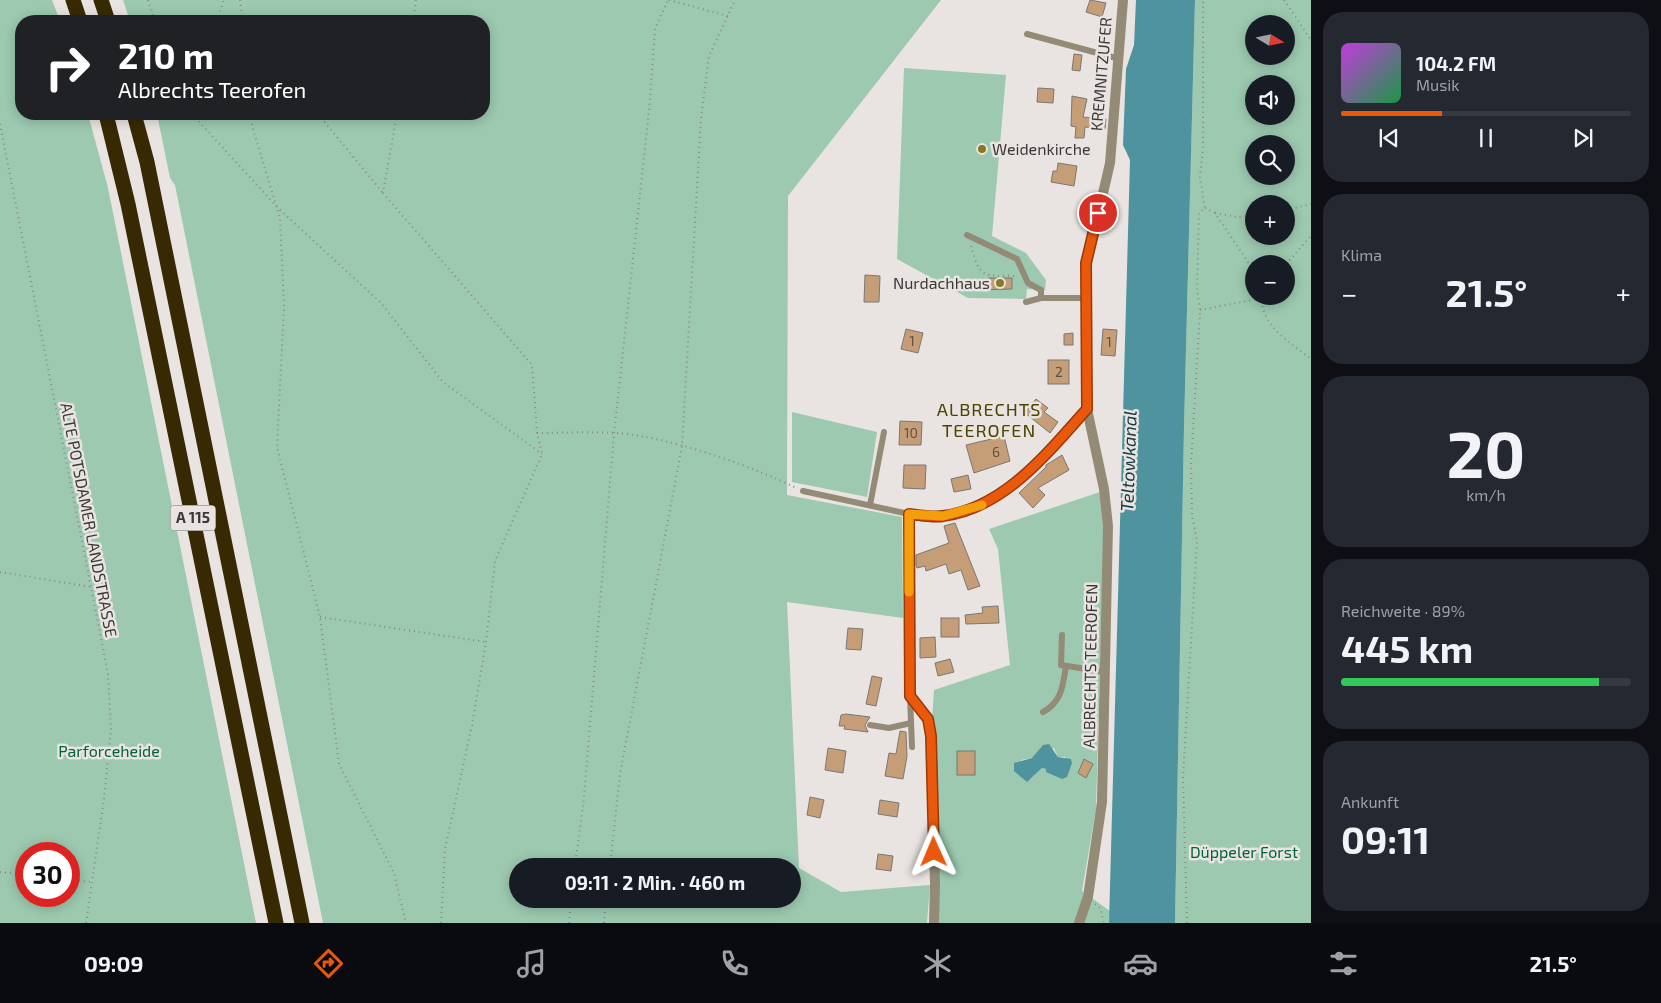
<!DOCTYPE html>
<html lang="de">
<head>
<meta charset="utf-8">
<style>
  body { margin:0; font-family:"Exo 2",sans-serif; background:#242831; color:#f1f3f6; height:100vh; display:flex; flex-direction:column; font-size:19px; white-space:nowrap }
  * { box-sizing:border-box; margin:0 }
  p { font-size:16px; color:#9ea1a6 }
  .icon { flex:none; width:28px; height:28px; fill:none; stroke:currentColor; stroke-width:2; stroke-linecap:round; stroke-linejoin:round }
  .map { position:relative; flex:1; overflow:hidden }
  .drawer { display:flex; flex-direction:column; gap:12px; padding:12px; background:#0d0f14; width:350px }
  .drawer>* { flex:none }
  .banner { position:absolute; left:15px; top:15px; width:475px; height:105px; border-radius:20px; box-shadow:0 2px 12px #0003; background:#202124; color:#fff; overflow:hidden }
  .needle { width:32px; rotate:100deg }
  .controls { position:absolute; left:1245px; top:15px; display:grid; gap:10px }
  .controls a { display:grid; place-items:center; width:50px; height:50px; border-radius:50%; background:#171b24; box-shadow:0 2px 12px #0003; font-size:25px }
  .speed { position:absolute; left:15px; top:842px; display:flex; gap:10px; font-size:25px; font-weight:700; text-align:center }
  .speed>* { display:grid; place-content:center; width:65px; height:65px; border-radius:50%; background:#171b24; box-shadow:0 2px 12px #0003; line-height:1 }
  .speed .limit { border:8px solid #d22; background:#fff; color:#111 }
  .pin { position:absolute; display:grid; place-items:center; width:42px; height:42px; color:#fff; margin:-21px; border:2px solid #fff; border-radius:50%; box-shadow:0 1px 5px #0007 }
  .me { position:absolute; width:55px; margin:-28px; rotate:359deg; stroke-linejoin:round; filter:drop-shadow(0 0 4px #0008) }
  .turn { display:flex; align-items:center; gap:18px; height:105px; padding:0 20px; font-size:22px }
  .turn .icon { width:65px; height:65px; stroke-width:2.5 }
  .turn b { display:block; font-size:35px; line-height:42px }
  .big { font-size:38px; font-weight:700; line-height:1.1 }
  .drawer .widget { flex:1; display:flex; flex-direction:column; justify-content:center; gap:8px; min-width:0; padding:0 18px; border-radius:20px; background:#242831 }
  .drawer .dial { align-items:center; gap:0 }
  .dial b { font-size:65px; line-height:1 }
  .song { display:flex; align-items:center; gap:15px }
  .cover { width:60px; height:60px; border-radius:8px; background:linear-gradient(135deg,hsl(290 70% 55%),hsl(140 70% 35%)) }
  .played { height:5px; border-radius:2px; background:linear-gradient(90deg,#ea580c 35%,#363941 35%) }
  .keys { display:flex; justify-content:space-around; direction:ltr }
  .heat { display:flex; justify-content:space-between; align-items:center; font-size:28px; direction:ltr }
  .charge { height:8px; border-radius:4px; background:linear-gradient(90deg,#34c759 89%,#363941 0) }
  .trip { position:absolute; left:509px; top:858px; width:292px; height:50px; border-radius:25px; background:#171b24; box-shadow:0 2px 12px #0003; font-weight:700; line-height:50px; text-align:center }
  .menu { display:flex; height:80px; justify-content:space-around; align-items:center; background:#090b0e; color:#9ea1a6 }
  .menu .icon { width:35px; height:35px }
  .menu .selected { color:#ea580c }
  .menu b { font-size:22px; color:#f1f3f6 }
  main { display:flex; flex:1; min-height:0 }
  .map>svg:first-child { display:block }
  .green { fill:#9cc9b0; fill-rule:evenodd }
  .water { fill:#4f939e }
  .building { fill:#c59e77; stroke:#7a7773 }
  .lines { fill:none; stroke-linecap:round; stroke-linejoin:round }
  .path { stroke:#8c8987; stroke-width:2; stroke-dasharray:1 4; stroke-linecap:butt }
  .service { stroke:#938b76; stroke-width:6 }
  .minor { stroke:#938b76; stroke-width:10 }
  .motorway { stroke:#372a03; stroke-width:15 }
  .route-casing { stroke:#983908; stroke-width:12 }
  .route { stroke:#ea580c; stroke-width:9 }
  .slow { stroke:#f59e0b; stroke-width:9 }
  .poi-dot { fill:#877b21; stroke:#e9e4e1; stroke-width:2 }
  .labels { text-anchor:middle; stroke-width:5; stroke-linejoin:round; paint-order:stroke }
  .number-label { font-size:14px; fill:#5e5248 }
  .shield { fill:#e9e4e1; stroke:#6f6c6b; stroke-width:1 }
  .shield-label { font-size:15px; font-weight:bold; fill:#3b3938 }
  .street-label { font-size:16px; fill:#3b3938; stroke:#e9e4e1 }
  .poi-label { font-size:16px; fill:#3b3938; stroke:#e9e4e1; text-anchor:start }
  .park-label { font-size:16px; fill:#006340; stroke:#e9e4e1 }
  .neighbourhood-label { font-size:18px; letter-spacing:1px; fill:#4b4300; stroke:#e9e4e1 }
  .water-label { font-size:18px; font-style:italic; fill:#183a3f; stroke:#e9e4e1 }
</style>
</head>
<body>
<main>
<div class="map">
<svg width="1311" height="923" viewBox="0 0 1311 923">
  <rect width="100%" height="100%" fill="#e9e4e1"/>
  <g class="green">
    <path d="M0,0h52l8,21h-39v93h67l20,74 148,735h-256zM26,854h43v42h-43z"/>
    <path d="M123,0h818l-153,196 -1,299 115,22 1,101 -116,-16 12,266 42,24 89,-7 -3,38h-604l-148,-738 -5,-7 -13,-64h327v-93h-354zM792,866v33h-274v-33z"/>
    <path d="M1195,0h116v923h-136l9,-496zM1254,24h32v32h-32zM1254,84h32v32h-32zM1254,144h32v32h-32zM1254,204h32v32h-32zM1254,264h32v32h-32z"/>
    <polygon points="904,68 1006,75 992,236 1026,253 1046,280 1045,290 1027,289 1026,299 968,298 897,259"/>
    <polygon points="792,412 877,432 867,497 792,482"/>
    <path d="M1100,492l4,33 -8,284 -14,82 28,20 -1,12h-175l-3,-187 3,-46 76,-25 -12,-116 -9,-20zM1054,748l4,9h8l-20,15v-3l-4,-1 -12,11 -9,-19 11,-2z"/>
  </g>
  <g class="water">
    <polygon points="1136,0 1195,0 1184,427 1175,923 1109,923 1130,160 1123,145 1126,69 1134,45"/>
    <polygon points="1049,744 1058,757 1071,759 1072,763 1067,777 1062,779 1046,772 1046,769 1042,768 1027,782 1014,771 1014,763 1032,758 1043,745"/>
  </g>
  <g class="building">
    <polygon points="1090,0 1106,3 1102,17 1086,12"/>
    <polygon points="1074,54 1082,55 1080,71 1072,70"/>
    <polygon points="1038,88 1054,89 1053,103 1037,102"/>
    <polygon points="1072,96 1087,99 1083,117 1106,119 1105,129 1085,127 1084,138 1075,138 1076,127 1071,126"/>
    <polygon points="1058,163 1077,166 1074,186 1051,182 1053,171 1057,171"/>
    <polygon points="865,275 880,276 879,302 864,302"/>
    <polygon points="989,278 1012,278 1012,289 970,290 970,280 989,279"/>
    <polygon points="906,329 923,333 918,353 901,349"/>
    <polygon points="1103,329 1117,330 1115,356 1101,355"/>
    <polygon points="1073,333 1073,345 1064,345 1064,334"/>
    <rect x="1048" y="360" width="21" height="24"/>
    <polygon points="1036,399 1048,408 1044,412 1058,422 1050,433 1025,413"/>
    <polygon points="900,421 922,422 921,445 899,445"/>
    <polygon points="1004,436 1010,461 974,473 966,445"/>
    <polygon points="1062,455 1069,470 1038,488 1045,495 1033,508 1019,493 1046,467 1046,465"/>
    <polygon points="904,465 926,465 925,489 903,488"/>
    <polygon points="968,475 971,489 954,492 951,479"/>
    <polygon points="955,523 980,586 968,590 961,570 949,574 946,564 926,571 925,566 917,568 916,565 916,555 949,543 944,526"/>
    <polygon points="998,606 999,623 966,624 965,615 983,613 982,607"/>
    <rect x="941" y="618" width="18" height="19"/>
    <polygon points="848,628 863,629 861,650 846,649"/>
    <polygon points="935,637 936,657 920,658 920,638"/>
    <polygon points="950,659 954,672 938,676 935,663"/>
    <polygon points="872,676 882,678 876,706 866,704"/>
    <polygon points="846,714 870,717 865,725 868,732 844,729 845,726 839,726 841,715"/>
    <polygon points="900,731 906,732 907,756 903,779 885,776 889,753 896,754"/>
    <polygon points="828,748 846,751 843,773 825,770"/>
    <rect x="957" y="751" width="18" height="24"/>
    <polygon points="1084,759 1093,764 1086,778 1078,773"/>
    <polygon points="810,797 824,800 820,818 807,815"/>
    <polygon points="880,800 899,803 897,817 878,814"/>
    <polygon points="878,854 893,856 891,871 876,869"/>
  </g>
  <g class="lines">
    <g class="path">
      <polyline points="148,0 155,21"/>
      <polyline points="240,0 243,21"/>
      <polyline points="669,0 728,16"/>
      <polyline points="1284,0 1311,40"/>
      <polyline points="217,21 224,0"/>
      <polyline points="413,21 416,0"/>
      <polyline points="192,114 277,207 381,303 443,382 542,454"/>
      <polyline points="251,114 252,126 280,218 284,306 277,447 320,617 339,764 394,873 406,923"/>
      <polyline points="318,114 383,193"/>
      <polyline points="397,114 383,193 532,365 537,433 542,454 495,561 486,642 472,725 445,849 441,923"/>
      <polyline points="0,124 108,674 111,729 104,799 86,923"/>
      <polyline points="1205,208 1215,213 1254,271"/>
      <polyline points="1286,210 1311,204"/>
      <polyline points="1215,213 1237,217 1254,216"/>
      <path d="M971,246c9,33 12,29 44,30"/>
      <polyline points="1286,264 1311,236"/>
      <path d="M1262,296c-2,30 28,46 49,63"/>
      <polyline points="1200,310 1262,298"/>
      <path d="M537,433c34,0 70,-3 103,3 47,8 114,31 156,52"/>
      <polyline points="0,572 91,587"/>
      <polyline points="320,617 486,642"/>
      <polyline points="575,866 584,797 614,434 649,111 655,29 668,0"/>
      <polyline points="610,866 620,774 682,446 701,119 709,56 735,0"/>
      <polyline points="0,872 26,874"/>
      <polyline points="69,879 91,882"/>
      <polyline points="1095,904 1100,908 1104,923"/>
      <polyline points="569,923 571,899"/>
      <polyline points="604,923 606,899"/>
      <polyline points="1187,923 1183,778 1197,541 1192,515 1191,464 1200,310 1197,289 1199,213 1205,208 1200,177 1203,149 1203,0"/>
    </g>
    <g class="service">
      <polyline points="1027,34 1116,58"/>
      <polyline points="967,235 1017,259 1028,283 1041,290 1041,298"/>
      <polyline points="1026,302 1041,298 1086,298"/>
      <polyline points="803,491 909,514"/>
      <polyline points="870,505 884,432"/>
      <polyline points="1062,635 1061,665 1105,672"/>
      <polyline points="910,697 912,747"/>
      <path d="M1043,712c19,-10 20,-27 23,-46"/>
      <polyline points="870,725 889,728 911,723"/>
    </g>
    <g class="minor">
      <path d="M934,923l1,-39 -4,-148 -3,-17 -19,-23v-182c11,1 24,4 34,2 62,-8 105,-64 144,-107"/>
      <polyline points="1079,923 1088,897 1102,802 1108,526 1104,489 1087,409 1087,263 1110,163 1123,0"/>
    </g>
    <g class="motorway">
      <polyline points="73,0 80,21"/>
      <polyline points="101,0 108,21"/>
      <polyline points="106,114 128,204 276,923"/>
      <polyline points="134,114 147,162 302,923"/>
    </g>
  </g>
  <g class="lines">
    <g class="route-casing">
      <path id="route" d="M934,852l-3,-116 -3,-17 -18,-23 -1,-182c11,1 24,4 34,2 62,-8 105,-64 144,-107l-1,-146 12,-50"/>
    </g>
    <use href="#route" class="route"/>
    <polyline class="slow" points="909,592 909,514 943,516 982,505"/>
  </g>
  <g class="poi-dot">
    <circle cx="982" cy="149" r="5"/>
    <circle cx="1000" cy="283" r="5"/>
  </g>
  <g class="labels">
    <g class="number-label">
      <text x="912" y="346">1</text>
      <text x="1109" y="347">1</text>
      <text x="1059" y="377">2</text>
      <text x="911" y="438">10</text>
      <text x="996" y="457">6</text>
    </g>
    <rect class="shield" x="170.5" y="505.5" width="45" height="25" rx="4"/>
    <g class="shield-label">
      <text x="193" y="523">A 115</text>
    </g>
    <g class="street-label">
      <text transform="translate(1101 74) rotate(-85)" y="6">KREMNITZUFER</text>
      <text transform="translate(89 520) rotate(79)" y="6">ALTE POTSDAMER LANDSTRASSE</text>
      <text transform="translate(1090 666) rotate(-89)" y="6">ALBRECHTS TEEROFEN</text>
    </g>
    <g class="poi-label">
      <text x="992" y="155">Weidenkirche</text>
      <text x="990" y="289" text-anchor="end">Nurdachhaus</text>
    </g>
    <g class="park-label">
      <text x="109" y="757">Parforceheide</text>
      <text x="1244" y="858">Düppeler Forst</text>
    </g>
    <g class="neighbourhood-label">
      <text x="989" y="416">ALBRECHTS<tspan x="989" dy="21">TEEROFEN</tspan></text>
    </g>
    <g class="water-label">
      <text transform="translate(1129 461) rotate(-88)" y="6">Teltowkanal</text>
    </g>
  </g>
</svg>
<div class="controls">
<a><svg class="needle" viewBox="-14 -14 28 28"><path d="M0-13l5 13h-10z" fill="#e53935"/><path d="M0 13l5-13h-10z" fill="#9ea1a6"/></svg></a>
<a><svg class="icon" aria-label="sound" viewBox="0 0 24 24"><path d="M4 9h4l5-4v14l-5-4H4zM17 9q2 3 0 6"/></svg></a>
<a><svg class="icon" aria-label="search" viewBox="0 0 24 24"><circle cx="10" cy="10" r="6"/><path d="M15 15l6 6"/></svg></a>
<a>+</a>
<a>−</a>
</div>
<div class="speed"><div class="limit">30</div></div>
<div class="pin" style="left:1098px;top:213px;background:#d93025"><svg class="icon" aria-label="arrive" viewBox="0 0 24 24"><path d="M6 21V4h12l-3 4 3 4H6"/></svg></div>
<svg class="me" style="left:934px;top:852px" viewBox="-20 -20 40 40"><path d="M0-17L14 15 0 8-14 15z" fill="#ea580c" stroke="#fff" stroke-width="4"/></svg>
<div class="trip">09:11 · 2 Min. · 460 m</div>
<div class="banner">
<div class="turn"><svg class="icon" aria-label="right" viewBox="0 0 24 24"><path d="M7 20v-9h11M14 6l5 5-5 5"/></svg><div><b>210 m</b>Albrechts Teerofen</div></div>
</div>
</div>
<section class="drawer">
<div class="widget">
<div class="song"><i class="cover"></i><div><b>104.2 FM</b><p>Musik</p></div></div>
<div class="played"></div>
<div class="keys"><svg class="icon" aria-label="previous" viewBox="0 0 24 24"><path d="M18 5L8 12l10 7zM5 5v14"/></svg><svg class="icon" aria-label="pause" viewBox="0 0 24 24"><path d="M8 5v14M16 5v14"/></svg><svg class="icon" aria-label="next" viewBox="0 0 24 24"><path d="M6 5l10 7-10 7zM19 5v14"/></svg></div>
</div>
<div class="widget"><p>Klima</p>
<div class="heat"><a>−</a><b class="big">21.5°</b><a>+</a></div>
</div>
<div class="widget dial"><b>20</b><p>km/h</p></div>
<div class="widget"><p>Reichweite · 89%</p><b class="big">445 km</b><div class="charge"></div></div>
<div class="widget"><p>Ankunft</p><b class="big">09:11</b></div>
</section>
</main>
<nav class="menu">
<b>09:09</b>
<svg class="icon selected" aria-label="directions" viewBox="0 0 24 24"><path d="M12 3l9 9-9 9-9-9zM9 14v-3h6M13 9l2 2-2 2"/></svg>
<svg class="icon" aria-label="music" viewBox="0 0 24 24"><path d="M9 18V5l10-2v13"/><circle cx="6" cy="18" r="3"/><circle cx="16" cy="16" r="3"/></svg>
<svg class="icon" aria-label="phone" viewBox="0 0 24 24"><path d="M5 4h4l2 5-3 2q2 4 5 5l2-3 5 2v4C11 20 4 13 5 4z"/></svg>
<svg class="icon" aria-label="climate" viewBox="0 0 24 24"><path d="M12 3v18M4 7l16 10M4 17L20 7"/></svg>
<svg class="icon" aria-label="car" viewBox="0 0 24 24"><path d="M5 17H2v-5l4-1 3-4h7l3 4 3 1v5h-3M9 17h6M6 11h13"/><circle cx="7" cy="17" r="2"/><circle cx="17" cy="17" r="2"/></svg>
<svg class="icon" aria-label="filters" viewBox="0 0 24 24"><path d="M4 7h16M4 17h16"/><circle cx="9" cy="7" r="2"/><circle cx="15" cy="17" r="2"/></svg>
<b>21.5°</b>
</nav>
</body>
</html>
